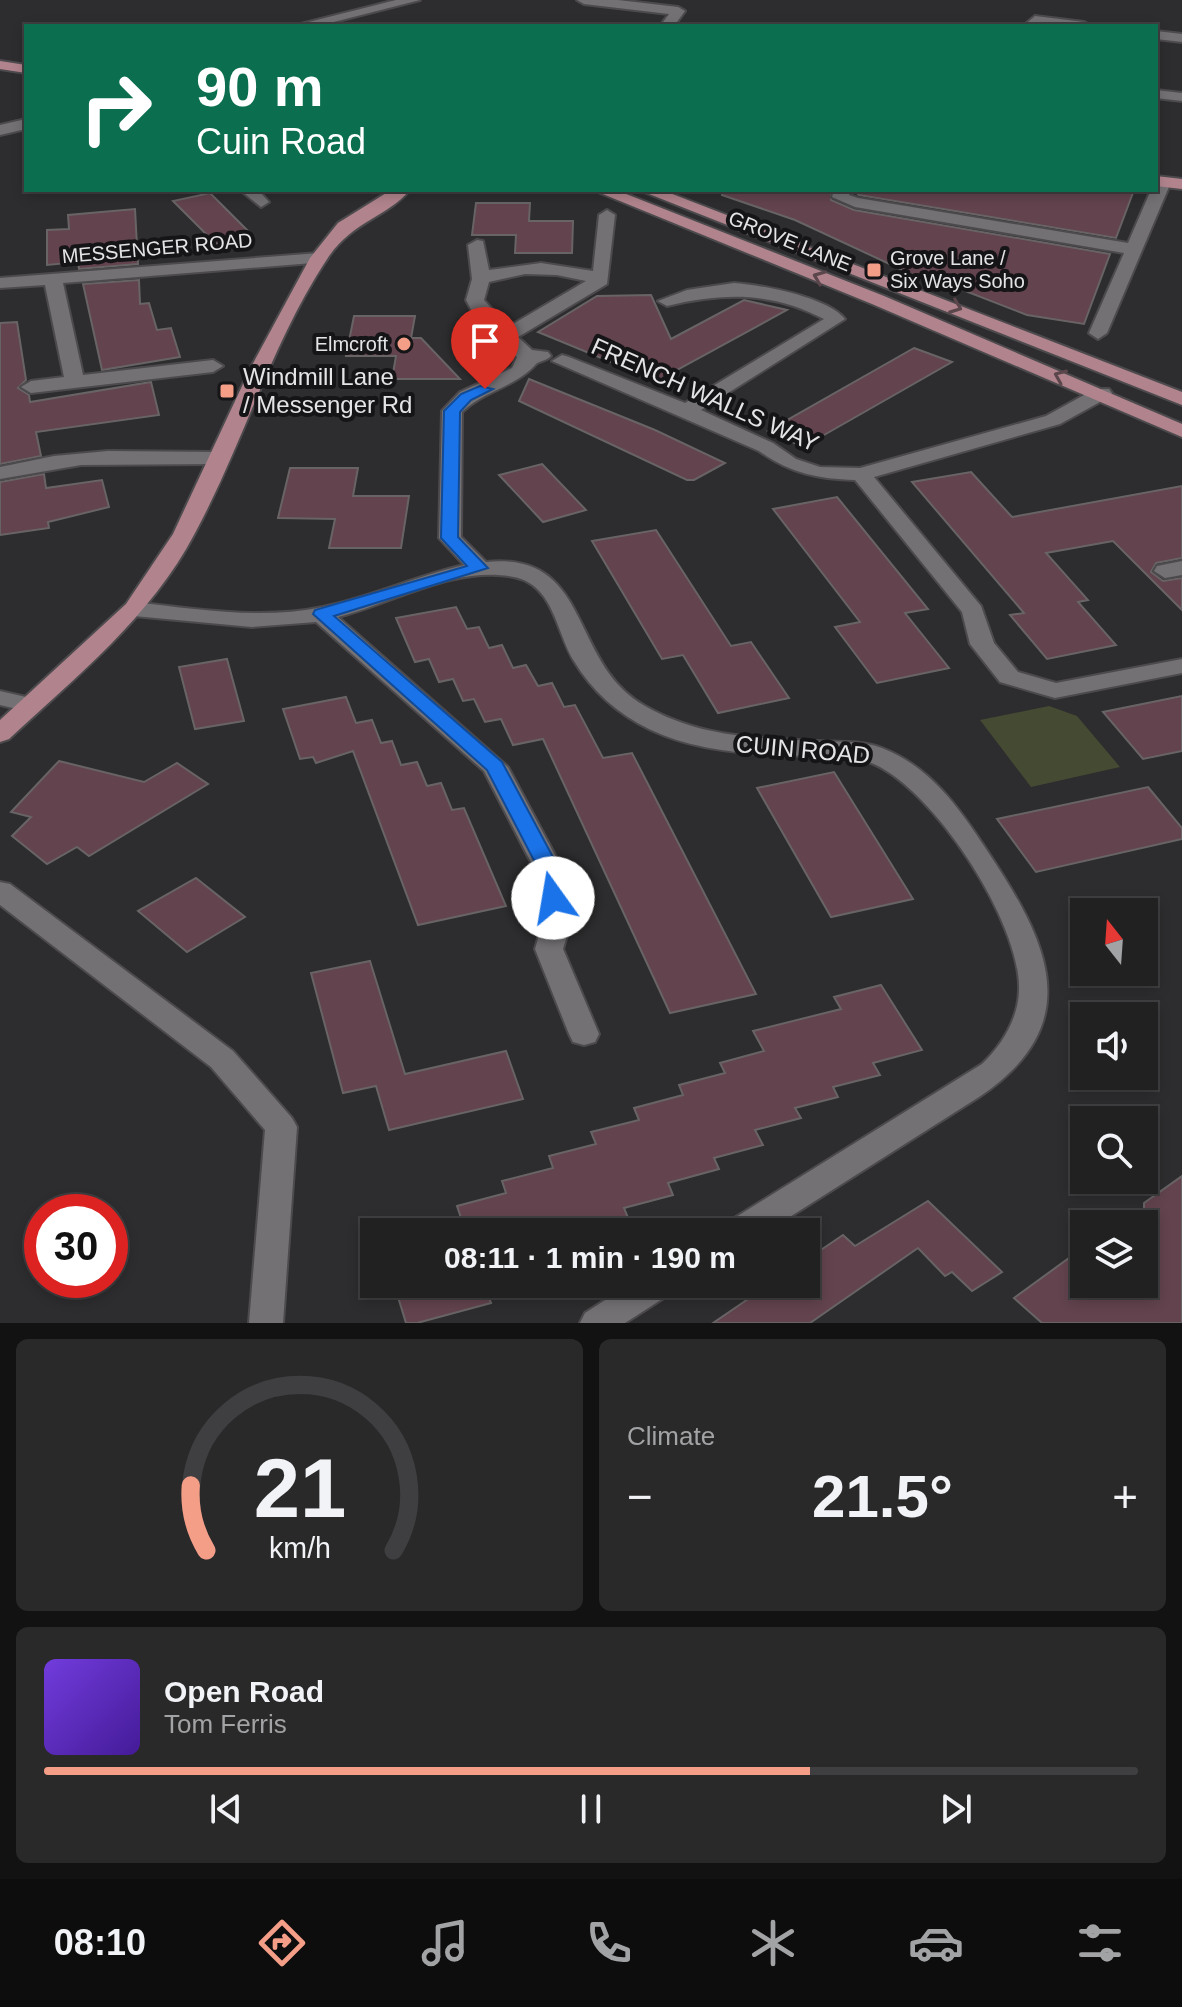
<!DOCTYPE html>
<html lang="en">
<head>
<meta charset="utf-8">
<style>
  body { margin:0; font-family:Arial,sans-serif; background:#2a292a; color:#f1f3f6; height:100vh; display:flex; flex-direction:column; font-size:30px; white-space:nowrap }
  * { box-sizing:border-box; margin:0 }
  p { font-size:26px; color:#a2a3a5 }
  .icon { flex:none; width:44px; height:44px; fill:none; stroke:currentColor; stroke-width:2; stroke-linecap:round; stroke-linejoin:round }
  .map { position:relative; height:1323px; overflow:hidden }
  .sheet { display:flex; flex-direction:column; gap:16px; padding:16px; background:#131213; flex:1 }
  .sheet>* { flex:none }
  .banner { position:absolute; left:24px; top:24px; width:1134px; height:168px; border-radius:0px; box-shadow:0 4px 12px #0003,0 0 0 2px #3f3e40; background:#0b6e4f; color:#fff; overflow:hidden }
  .needle { width:52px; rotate:343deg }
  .buttons { position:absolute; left:1070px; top:898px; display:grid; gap:16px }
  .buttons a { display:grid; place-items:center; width:88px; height:88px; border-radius:0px; background:#222122; box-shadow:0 4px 12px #0003,0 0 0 2px #3f3e40; font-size:40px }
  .speed { position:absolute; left:24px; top:1194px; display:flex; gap:16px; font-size:40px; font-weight:700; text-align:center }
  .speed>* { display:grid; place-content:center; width:104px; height:104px; border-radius:50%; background:#222122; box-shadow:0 4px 12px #0003,0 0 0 2px #3f3e40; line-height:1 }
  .speed .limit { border:12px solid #d22; background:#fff; color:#111 }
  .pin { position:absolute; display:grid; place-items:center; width:68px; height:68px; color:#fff; margin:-82px -34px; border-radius:50% 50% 50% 0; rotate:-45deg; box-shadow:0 0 8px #0007 }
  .pin .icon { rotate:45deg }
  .me { position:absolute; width:88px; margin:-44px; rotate:347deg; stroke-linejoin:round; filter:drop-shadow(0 0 6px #0008) }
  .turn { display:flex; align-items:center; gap:28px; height:168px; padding:0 40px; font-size:36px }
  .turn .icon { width:104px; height:104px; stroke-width:2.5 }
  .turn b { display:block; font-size:56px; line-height:68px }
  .big { font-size:60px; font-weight:800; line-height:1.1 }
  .sheet .widget { flex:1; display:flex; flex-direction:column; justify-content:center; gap:12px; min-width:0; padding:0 28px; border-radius:12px; background:#2a292a }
  .sheet .dial { align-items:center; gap:0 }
  .dial svg { height:208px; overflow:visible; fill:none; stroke:#3f3e40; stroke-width:7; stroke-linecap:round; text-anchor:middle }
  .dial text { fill:#f1f3f6; stroke:none }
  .song { display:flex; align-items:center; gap:24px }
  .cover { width:96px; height:96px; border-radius:12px; background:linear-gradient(135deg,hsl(260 70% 55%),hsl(260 70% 35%)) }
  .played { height:8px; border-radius:4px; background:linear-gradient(90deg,#f49e88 70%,#3f3e40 70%) }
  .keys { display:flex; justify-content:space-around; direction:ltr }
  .heat { display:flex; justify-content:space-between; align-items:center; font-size:44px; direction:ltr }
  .sheet .tiles { flex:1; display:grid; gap:16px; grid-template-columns:1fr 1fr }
  .widget:last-child { grid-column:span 2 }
  .trip { position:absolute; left:360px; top:1218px; width:460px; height:80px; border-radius:0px; background:#222122; box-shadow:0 4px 12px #0003,0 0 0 2px #3f3e40; font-weight:800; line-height:80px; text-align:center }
  .tab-bar { display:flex; height:128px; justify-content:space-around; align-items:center; background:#0e0d0e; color:#a2a3a5 }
  .tab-bar .icon { width:56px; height:56px }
  .tab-bar .selected { color:#f49e88 }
  .tab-bar b { font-size:36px; color:#f1f3f6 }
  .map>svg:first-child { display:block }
  .green { fill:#454b33 }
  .building { fill:#62434e; stroke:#686465; stroke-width:2 }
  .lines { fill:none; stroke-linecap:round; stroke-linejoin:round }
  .minor-casing { stroke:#4c4a4d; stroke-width:4 }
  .major-casing { stroke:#4c4a4d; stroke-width:4 }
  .minor { fill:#737174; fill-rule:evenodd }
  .major { fill:#b1848d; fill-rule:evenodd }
  .oneway { stroke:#5b464c }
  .route { fill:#1a73e8; stroke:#114b97; stroke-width:2 }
  .poi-dot { fill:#f49e88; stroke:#151416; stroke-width:3 }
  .labels { text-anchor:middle; stroke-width:8; stroke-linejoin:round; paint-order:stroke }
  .far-street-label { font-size:20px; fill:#e4e3e5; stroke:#151416 }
  .far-poi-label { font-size:20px; fill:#e4e3e5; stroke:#151416; text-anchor:start }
  .poi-label { font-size:24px; fill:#e4e3e5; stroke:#151416; text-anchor:start }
  .street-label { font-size:24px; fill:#e4e3e5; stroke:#151416 }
</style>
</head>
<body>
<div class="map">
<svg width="1182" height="1323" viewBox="0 0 1182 1323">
  <rect width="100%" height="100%" fill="#2d2c2e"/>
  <polygon class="green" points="1049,706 1077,716 1120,767 1031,787 980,720"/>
  <g class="building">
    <polygon points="723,190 831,190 831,200 854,210 1110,254 1084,324 1027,315 950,285 924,280 795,220 722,195"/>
    <polygon points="853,190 1134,190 1116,238 859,195"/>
    <polygon points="210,193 253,236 216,244 173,201"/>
    <polygon points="476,203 530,203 529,221 573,221 572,253 515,253 516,235 472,235"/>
    <polygon points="135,209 138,264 79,269 78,262 47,265 47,230 69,229 68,215"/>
    <polygon points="139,280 140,304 149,303 157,330 171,328 180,357 102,370 83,284"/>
    <polygon points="651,295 671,339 744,300 787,310 657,381 538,332 597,296"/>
    <polygon points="354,316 415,316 411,338 421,338 460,379 392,379 396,356 346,356"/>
    <polygon points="17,322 26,380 18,388 29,395 30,402 151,382 159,415 36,432 41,456 0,464 0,323"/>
    <polygon points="914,348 952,362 803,447 768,431"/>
    <polygon points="529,379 655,430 725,463 694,480 687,480 519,401"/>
    <polygon points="542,464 586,510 543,522 499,475"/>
    <polygon points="290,468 358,468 353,496 409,496 401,548 329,548 335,519 278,518"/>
    <polygon points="971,472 1012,517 1182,486 1182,558 1156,563 1151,572 1163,581 1182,578 1182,610 1113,541 1046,553 1088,600 1078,602 1116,645 1047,659 1010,615 1024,613 912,482"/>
    <polygon points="44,474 46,488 102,480 109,507 48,522 49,528 0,535 0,482"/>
    <polygon points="837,497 928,609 905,613 949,668 877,683 835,627 860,622 773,509"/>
    <polygon points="656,530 731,646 751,642 789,698 718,713 683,655 662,659 592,541"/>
    <polygon points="456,607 467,629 479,627 489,648 502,645 513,668 526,665 538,686 552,683 564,707 575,705 603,758 632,753 756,994 670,1013 543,739 513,745 501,719 485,722 474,699 463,701 453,679 439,682 429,659 415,662 396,618"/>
    <polygon points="227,659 244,721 195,729 179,667"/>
    <polygon points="1182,696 1182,751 1143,759 1103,712"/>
    <polygon points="346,697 356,723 372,720 381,743 392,741 401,765 417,762 427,786 441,783 452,810 464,808 506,906 418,925 353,751 316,763 313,757 300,759 283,709"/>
    <polygon points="59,761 144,782 177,763 208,784 89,856 77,847 47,864 12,836 31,817 11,812"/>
    <polygon points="834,772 913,899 831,917 757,788"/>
    <polygon points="1148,787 1182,828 1182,839 1036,872 997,819"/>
    <polygon points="196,878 245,917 187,952 138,911"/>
    <polygon points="370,961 405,1074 506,1051 523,1099 389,1130 376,1086 343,1093 311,973"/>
    <polygon points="881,985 922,1050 873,1063 880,1075 833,1087 838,1097 795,1108 801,1118 755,1130 763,1145 714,1158 719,1169 668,1183 673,1195 624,1208 629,1220 586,1232 418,1232 462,1221 457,1206 506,1193 502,1181 553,1168 549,1156 596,1144 591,1132 639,1120 634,1108 683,1095 679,1085 725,1073 720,1063 764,1051 753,1031 841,1009 834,997"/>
    <polygon points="1182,1176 1182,1323 1042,1323 1014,1298 1084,1247 1084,1284 1144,1284 1144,1203"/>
    <polygon points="928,1201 1002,1272 972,1291 952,1272 945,1276 918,1248 810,1323 713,1323 770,1284 806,1284 806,1260 843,1235 855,1246"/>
    <polygon points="394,1284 504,1284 486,1289 491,1303 417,1323 406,1323"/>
  </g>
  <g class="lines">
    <g class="minor-casing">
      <g id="minor">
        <polygon points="396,0 420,0 318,26 293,26"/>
        <polygon points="577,0 618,0 678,7 685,11 674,26 660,26 669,14 584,4"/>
        <polygon points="1035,16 1084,22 1091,26 1023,26"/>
        <polygon points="1156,31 1182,34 1182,42 1156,39"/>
        <polygon points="1156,90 1182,93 1182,101 1156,98"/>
        <polygon points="26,119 26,129 0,135 0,125"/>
        <polygon points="1163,177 1171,182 1107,333 1098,339 1089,333 1124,253 855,207 832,197 834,190 850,190 849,195 858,198 1128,243 1151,190 1156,190 1156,180"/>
        <polygon points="240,190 258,190 269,202 261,207"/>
        <path d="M607,210l8,5 -8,69 -89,53 14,13 16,2 3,4c-5,5 -12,5 -15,8 -20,23 -53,27 -74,48l-1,125 25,25c107,-11 82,101 159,144 54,31 110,32 170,35 21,1 47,-1 67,7 49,19 78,61 106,104 59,89 101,171 -9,245l-213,135h-43l5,-10 254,-158c20,-19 36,-45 37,-73 3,-67 -87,-206 -150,-229 -19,-7 -46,-5 -66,-6 -52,-2 -106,-4 -154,-27 -31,-15 -57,-38 -75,-68 -18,-29 -20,-76 -60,-84 -58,-12 -121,26 -176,40l170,150 56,105 6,53 -7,24 36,85 -4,8 -11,3 -11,-3 -4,-8 -34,-85 7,-24 -6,-53 -52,-101 -168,-149 -64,5 -118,-11 -12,-7 12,-7c62,7 127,18 189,5 48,-10 93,-31 141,-42l-25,-27 3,-127 18,-19 52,-24 5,-11 -42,-40 -9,-17 6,-21 -4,-34 9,-5 6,1 6,29 52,-7 52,8 6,-56zM525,274l32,1 29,6 -78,46 -24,-27 5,-18z"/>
        <polygon points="319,253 328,258 325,262 63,283 83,375 213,360 223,366 213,372 31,393 21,387 31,381 64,377 45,285 0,288 0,278"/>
        <path d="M734,283c28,2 93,14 111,36l-144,91 72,33 23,16 24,8 40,1 186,-52 49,-27h14l3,4 -3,4 -49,27 -186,53 107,129 13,37 24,29 38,11 126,-24v14l-127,25 -55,-16 -30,-38 -8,-32 -107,-132c-38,-1 -65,-7 -96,-29l-207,-90 10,-6 7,2 116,46 139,-84c-53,-28 -102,-26 -157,-13l-9,-5 29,-11z"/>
        <polygon points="108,451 217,452 227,458 217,464 81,465 0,479 0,467 54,456"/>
        <polygon points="1182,561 1182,575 1165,578 1154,571 1157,566"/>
        <polygon points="0,691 39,700 42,705 30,712 0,705"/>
        <polygon points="0,882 10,884 233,1051 292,1118 297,1127 283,1323 249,1323 265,1130 211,1067 0,905"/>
        <polygon points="630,1284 675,1284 670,1294 625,1323 580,1323 585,1313"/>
      </g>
    </g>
    <g class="major-casing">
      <g id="major">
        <polygon points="0,61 26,65 26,73 0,69"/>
        <polygon points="1156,176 1182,179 1182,189 1156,186"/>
        <path d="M391,190h19c-24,28 -58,31 -83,69 -56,85 -84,185 -132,274 -44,84 -118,143 -186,206l-9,3v-22l126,-116 47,-70 77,-165 60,-111 28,-35z"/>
        <polygon points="593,190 616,190 884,296 1182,424 1182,437 872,304"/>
        <polygon points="639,190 662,190 1182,392 1182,405"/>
      </g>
    </g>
    <use href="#minor" class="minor"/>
    <use href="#major" class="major"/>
  </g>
  <defs><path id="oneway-chevron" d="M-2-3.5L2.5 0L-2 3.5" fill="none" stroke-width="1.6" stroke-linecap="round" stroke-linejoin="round" transform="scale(2)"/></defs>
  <g class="oneway">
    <use href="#oneway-chevron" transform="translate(819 277) rotate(-158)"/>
    <use href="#oneway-chevron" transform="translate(956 307) rotate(21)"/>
    <use href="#oneway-chevron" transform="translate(1060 376) rotate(-157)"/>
  </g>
  <polygon class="route" points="480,386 493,389 471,400 460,412 458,537 488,568 334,616 502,762 561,872 564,898 553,906 542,898 540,872 487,770 313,614 315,610 467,566 441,538 444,411 461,394"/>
  <g class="poi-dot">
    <rect x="866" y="262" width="16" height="16" rx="4"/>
    <circle cx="404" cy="344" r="8"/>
    <rect x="219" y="383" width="16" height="16" rx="4"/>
  </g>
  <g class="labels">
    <g class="far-street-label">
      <text transform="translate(790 241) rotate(22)" y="7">GROVE LANE</text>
      <text transform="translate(157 248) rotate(-5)" y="7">MESSENGER ROAD</text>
    </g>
    <g class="far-poi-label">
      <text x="890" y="265">Grove Lane /<tspan x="890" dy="23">Six Ways Soho</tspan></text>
      <text x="388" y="351" text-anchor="end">Elmcroft</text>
    </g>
    <g class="poi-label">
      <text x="243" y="385">Windmill Lane<tspan x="243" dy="28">/ Messenger Rd</tspan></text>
    </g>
    <g class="street-label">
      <text transform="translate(705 395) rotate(24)" y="8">FRENCH WALLS WAY</text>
      <text transform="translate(803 750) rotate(5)" y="8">CUIN ROAD</text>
    </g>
  </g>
</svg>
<div class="buttons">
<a><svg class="needle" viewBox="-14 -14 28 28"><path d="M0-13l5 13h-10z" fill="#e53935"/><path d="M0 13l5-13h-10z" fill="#a2a3a5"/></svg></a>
<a><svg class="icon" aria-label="sound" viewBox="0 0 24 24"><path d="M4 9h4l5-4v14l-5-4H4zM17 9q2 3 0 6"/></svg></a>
<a><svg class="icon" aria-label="search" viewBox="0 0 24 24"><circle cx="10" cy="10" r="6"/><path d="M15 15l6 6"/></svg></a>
<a><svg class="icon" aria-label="layers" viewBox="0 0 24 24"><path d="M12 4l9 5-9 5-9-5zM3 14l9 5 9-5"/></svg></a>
</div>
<div class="speed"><div class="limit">30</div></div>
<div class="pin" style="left:485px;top:389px;background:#d93025"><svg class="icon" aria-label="arrive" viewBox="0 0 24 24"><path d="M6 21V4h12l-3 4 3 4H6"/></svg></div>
<svg class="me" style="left:553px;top:898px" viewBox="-20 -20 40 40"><circle r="19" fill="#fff"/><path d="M0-13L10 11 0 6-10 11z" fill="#1a73e8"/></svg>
<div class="trip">08:11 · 1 min · 190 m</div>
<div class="banner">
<div class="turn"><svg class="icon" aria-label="right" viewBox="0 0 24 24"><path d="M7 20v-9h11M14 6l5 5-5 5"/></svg><div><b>90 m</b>Cuin Road</div></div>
</div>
</div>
<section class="sheet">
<div class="tiles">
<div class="widget dial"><svg viewBox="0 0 100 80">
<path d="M14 69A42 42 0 1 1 86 69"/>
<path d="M14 69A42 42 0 0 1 8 44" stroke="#f49e88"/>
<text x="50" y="56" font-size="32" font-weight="700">21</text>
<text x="50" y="72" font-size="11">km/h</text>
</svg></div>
<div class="widget"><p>Climate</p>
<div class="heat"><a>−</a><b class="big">21.5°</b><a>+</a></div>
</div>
<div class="widget">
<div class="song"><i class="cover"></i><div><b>Open Road</b><p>Tom Ferris</p></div></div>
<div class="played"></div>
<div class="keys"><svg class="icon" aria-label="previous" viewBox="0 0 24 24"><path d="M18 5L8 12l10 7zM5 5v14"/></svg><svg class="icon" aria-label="pause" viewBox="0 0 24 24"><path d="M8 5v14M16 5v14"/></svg><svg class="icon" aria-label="next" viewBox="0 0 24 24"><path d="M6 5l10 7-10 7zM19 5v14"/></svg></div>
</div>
</div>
</section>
<nav class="tab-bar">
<b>08:10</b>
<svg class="icon selected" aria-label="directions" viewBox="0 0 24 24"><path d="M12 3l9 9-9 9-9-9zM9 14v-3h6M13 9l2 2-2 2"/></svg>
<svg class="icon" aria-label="music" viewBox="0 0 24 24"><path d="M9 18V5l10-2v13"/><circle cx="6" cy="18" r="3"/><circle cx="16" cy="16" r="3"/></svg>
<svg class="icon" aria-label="phone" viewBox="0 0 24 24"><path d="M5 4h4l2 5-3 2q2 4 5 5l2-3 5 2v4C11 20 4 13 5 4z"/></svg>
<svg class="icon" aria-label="climate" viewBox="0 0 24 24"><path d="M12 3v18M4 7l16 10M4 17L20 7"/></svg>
<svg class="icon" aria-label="car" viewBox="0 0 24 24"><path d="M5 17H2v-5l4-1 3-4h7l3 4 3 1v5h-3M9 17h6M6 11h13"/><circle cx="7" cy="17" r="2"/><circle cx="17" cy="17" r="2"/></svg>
<svg class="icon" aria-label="filters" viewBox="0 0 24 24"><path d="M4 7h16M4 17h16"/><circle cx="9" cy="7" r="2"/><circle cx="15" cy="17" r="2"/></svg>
</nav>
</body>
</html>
